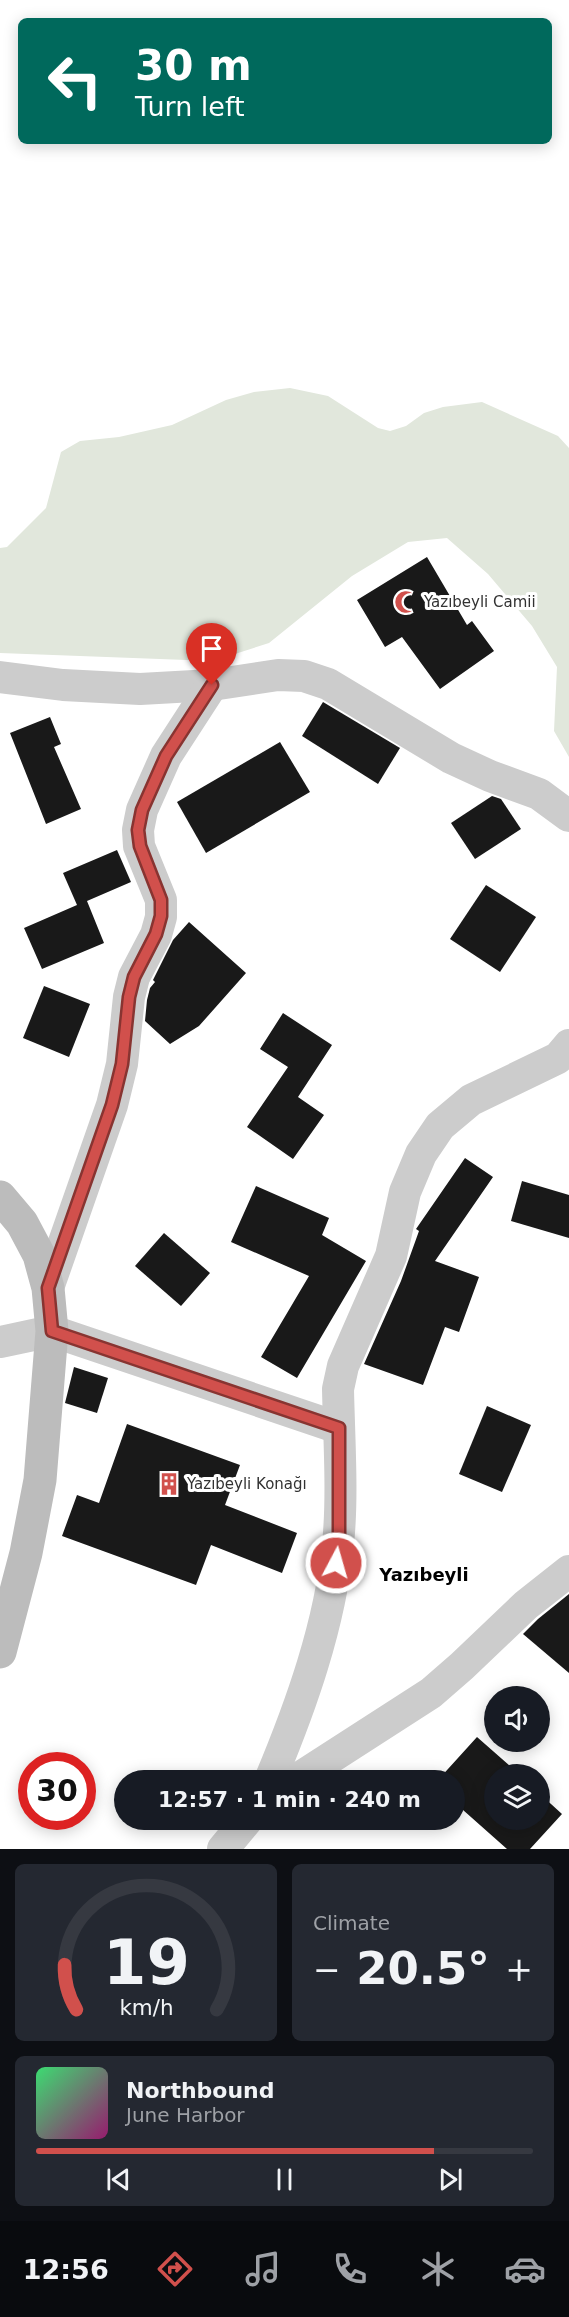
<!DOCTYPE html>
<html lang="en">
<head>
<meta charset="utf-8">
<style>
  body { margin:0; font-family:"DejaVu Sans",sans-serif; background:#242831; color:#f1f3f6; height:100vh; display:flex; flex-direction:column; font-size:22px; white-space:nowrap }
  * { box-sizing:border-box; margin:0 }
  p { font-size:20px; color:#9ea1a6 }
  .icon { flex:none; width:33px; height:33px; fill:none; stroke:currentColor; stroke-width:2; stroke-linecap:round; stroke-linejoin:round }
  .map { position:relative; height:1849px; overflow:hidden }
  .sheet { display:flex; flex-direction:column; gap:15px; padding:15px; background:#0d0f14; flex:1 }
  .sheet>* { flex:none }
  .top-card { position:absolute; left:18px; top:18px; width:534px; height:126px; border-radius:9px; box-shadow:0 3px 15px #0003; background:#00695c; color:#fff; overflow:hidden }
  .controls { position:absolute; left:484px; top:1686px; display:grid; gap:12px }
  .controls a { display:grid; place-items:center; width:66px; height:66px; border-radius:50%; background:#171b24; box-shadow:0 3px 15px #0003; font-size:30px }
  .speed { position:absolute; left:18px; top:1752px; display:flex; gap:12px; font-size:30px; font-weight:700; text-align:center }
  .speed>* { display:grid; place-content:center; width:78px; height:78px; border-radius:50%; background:#171b24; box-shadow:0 3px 15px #0003; line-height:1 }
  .speed .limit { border:9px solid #d22; background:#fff; color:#111 }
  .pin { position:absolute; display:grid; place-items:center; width:51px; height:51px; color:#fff; margin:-62px -26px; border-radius:50% 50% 50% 0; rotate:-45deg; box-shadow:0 0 6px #0007 }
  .pin .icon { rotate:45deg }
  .me { position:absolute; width:66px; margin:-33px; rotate:6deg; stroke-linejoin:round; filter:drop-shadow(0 0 4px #0008) }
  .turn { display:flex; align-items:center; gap:21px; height:126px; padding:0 18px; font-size:27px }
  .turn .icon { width:78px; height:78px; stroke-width:2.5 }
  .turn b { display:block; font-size:42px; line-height:51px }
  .big { font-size:45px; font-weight:800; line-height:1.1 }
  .sheet .widget { flex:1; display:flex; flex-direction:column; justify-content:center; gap:9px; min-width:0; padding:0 21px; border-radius:9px; background:#242831 }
  .sheet .dial { align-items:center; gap:0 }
  .dial svg { height:156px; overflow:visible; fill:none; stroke:#363941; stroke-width:7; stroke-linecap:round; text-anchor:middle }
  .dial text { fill:#f1f3f6; stroke:none }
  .song { display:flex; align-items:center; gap:18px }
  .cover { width:72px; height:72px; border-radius:9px; background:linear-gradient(135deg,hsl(140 70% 55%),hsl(320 70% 35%)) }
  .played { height:6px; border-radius:3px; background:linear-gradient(90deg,#d1504c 80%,#363941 80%) }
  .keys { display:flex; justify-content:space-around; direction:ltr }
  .heat { display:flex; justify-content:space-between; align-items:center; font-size:33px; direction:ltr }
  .sheet .tiles { flex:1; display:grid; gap:15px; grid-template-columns:1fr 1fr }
  .widget:last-child { grid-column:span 2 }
  .trip { position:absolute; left:114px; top:1770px; width:351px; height:60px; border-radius:30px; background:#171b24; box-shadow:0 3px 15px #0003; font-weight:800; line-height:60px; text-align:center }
  .dock { display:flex; height:96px; justify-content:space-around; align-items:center; background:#090b0e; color:#9ea1a6 }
  .dock .icon { width:42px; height:42px }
  .dock .on { color:#d1504c }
  .dock b { font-size:27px; color:#f1f3f6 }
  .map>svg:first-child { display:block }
  .green { fill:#e1e7dc }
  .building { fill:#191919 }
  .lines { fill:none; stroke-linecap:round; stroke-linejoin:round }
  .street { stroke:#ccc; stroke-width:32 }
  .secondary { stroke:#bcbcbc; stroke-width:33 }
  .route-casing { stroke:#883431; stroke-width:15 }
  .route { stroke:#d1504c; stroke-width:10 }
  .labels { text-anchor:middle; stroke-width:6; stroke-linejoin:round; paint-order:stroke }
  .poi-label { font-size:15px; fill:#323232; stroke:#fff; text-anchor:start }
  .quarter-label { font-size:18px; font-weight:bold; fill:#000; stroke:#fff }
</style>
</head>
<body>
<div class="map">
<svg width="569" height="1849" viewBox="0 0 569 1849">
  <rect width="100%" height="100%" fill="#fff"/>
  <polygon class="green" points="290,388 328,396 378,428 390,431 406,426 424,413 443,407 482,402 558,436 569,448 569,757 554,731 557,667 532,626 488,574 447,538 408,542 352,576 269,643 213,661 0,653 0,548 7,547 46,508 61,452 80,441 119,437 172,425 226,400 254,392"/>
  <g class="building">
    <polygon points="427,557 467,625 472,621 494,651 440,689 402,637 385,647 357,600"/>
    <polygon points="323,702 400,748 378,784 302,736"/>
    <polygon points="50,717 61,744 54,747 81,809 46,824 10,733"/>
    <polygon points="280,742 310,792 206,853 177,802"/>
    <polygon points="492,796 501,799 521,829 475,859 451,823"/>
    <polygon points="117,850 131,882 87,901 104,943 42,969 24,928 77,905 63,873"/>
    <polygon points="486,885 536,917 500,972 450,939"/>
    <polygon points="189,922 246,973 199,1026 170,1044 145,1021 147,1000 150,988 155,982 153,980 173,940"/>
    <polygon points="44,986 90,1004 69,1057 23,1038"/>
    <polygon points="283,1013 332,1045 298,1097 324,1115 293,1159 247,1127 288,1067 260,1049"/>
    <polygon points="465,1158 493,1177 435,1261 479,1277 459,1332 445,1327 423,1385 364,1364 401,1281 419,1231 416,1229"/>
    <polygon points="522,1181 569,1195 569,1238 511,1221"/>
    <polygon points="256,1186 329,1218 322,1235 366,1261 297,1378 261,1357 309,1276 231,1242"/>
    <polygon points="164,1233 210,1273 181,1306 135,1266"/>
    <polygon points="74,1367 108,1378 97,1413 65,1403"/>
    <polygon points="487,1406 531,1425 502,1492 459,1474"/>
    <polygon points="127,1424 240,1465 225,1505 297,1533 282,1573 211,1545 196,1585 62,1536 77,1495 99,1503"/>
    <polygon points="569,1594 569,1673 523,1634 538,1619"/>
    <polygon points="477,1737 519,1774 495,1774 495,1820 540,1820 540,1794 562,1814 530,1849 507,1849 454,1802 454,1780 438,1780"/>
    <polygon points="343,1820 374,1820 373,1827 343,1822"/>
  </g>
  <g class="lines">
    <g class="street">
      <polyline points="0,677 63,685 140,689 212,685 278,675 304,676 328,684 451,758 490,776 539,794 569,816"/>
      <polyline points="48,1288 112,1105 122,1064 129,997 134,977 156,935 161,917 161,900 139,846 138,830 142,810 166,756 212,685"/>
      <polyline points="0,1342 52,1331 339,1428"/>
      <path d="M270,1780c31,-74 60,-155 68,-236 5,-48 1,-106 0,-155l5,-23 48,-110 14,-64 16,-38 19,-28 31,-26 87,-42 11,-13"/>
      <polyline points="296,1780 431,1693 462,1666 526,1605 569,1571"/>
      <polyline points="223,1849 247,1820"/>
    </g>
    <polyline class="secondary" points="0,1197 22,1223 39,1255 48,1288 52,1331 40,1480 26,1553 0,1652"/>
  </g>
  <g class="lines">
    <g class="route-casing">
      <polyline id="route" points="212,685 166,756 142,810 138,830 140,846 161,900 161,916 156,934 134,977 129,997 122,1064 112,1105 48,1288 52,1331 339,1428 339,1543 336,1563"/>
    </g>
    <use href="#route" class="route"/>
  </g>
  <defs>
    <g id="mosque-bare" transform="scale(1.8)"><path d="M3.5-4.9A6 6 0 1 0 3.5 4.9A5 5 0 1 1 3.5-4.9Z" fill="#d1504c" stroke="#fff" stroke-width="2.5" paint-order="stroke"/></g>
    <g id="building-bare" transform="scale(1.8)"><path d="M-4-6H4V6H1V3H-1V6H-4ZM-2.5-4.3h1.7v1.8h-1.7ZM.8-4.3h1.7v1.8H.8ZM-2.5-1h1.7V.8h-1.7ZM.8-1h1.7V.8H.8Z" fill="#d1504c" stroke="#fff" stroke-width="2.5" paint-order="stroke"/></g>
  </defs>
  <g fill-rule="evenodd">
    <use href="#mosque-bare" x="406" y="602"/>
    <use href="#building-bare" x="169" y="1484"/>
  </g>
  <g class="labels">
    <g class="poi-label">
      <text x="424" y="607">Yazıbeyli Camii</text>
      <text x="187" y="1489">Yazıbeyli Konağı</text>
    </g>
    <g class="quarter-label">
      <text x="424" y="1581">Yazıbeyli</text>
    </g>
  </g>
</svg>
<div class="controls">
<a><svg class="icon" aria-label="sound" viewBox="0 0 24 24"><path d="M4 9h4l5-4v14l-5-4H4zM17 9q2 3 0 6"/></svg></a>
<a><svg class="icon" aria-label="layers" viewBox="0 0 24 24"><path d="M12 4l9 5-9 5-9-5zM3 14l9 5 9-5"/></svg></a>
</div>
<div class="speed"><div class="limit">30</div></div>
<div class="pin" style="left:212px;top:685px;background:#d93025"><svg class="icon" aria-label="arrive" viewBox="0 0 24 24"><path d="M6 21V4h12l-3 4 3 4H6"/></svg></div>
<svg class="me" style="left:336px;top:1563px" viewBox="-20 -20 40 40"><circle r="17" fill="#d1504c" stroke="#fff" stroke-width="3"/><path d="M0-11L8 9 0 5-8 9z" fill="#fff"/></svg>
<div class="trip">12:57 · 1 min · 240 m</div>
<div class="top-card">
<div class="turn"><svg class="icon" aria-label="left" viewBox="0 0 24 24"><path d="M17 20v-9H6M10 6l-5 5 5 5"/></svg><div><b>30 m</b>Turn left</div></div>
</div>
</div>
<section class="sheet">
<div class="tiles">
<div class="widget dial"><svg viewBox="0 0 100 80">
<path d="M14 69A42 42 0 1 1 86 69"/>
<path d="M14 69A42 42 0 0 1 8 46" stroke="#d1504c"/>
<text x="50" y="56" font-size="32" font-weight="700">19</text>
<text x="50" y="72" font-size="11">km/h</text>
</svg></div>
<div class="widget"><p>Climate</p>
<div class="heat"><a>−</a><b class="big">20.5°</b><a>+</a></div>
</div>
<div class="widget">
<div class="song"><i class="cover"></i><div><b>Northbound</b><p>June Harbor</p></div></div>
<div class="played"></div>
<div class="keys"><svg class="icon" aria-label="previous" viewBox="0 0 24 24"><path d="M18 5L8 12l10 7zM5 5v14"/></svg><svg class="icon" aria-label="pause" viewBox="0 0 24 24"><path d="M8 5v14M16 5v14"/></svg><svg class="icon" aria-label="next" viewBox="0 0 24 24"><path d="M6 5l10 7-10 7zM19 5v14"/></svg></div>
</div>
</div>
</section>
<nav class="dock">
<b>12:56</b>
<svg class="icon on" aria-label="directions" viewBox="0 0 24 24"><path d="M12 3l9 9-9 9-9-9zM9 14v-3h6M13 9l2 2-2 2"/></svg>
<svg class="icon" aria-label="music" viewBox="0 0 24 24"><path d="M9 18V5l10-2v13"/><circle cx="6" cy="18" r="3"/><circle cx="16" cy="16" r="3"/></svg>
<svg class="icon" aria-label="phone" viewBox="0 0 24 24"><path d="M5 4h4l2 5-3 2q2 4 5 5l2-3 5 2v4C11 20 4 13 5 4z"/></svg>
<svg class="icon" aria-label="climate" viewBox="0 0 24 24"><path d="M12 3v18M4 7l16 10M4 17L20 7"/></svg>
<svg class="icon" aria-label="car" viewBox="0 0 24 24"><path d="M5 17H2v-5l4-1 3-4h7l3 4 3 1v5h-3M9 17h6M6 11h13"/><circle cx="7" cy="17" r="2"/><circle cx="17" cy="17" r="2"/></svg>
</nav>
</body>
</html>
